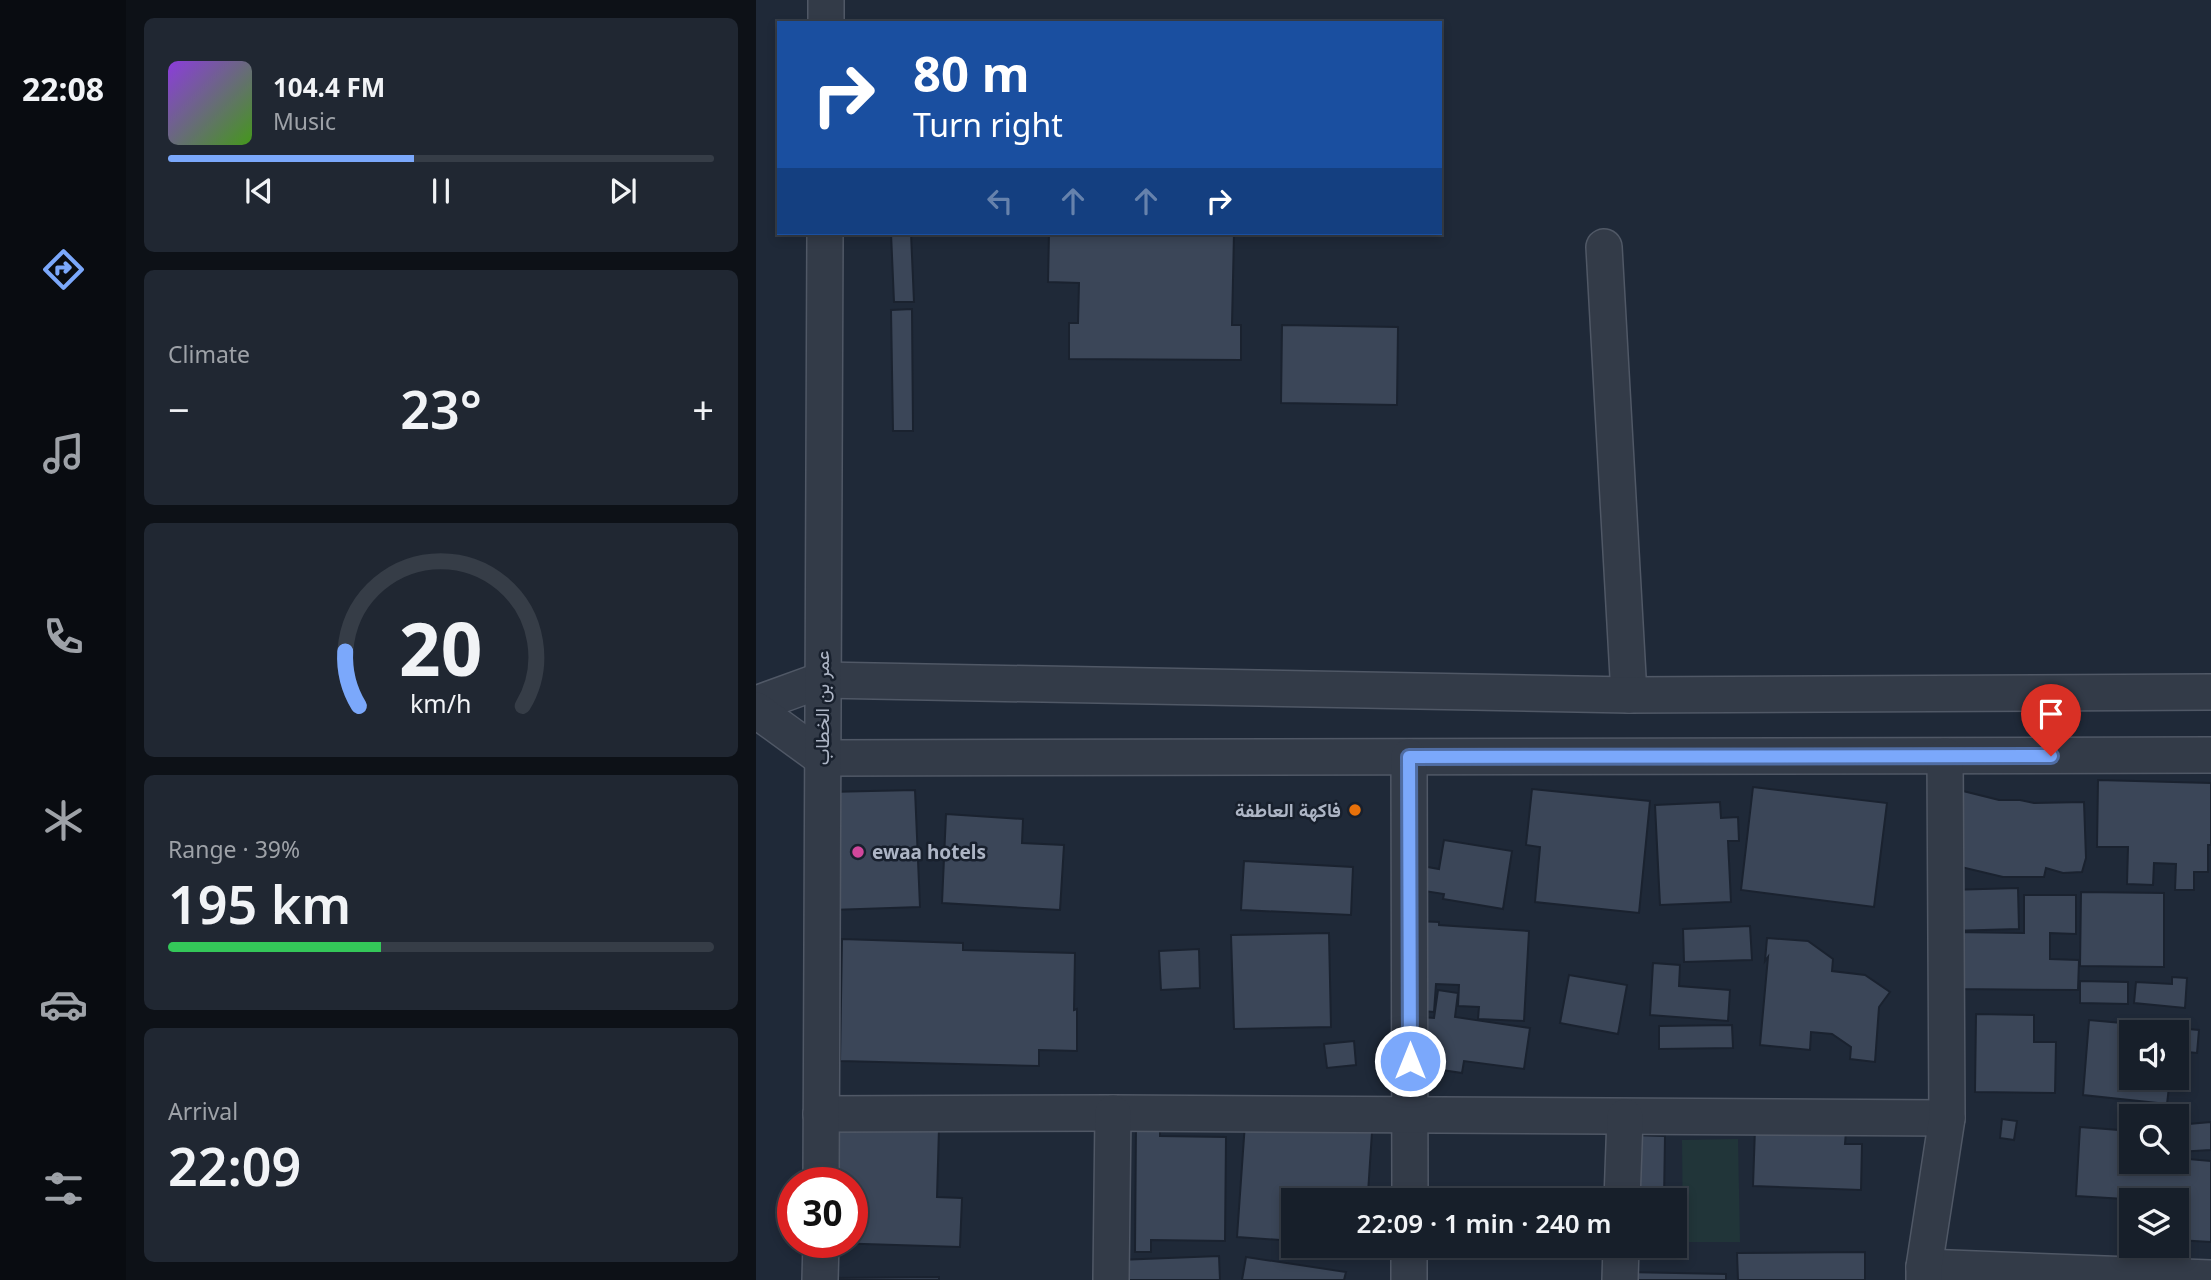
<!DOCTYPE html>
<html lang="en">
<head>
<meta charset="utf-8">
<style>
  body { margin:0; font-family:"Noto Sans",Vazirmatn,sans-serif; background:#202732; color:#f1f3f6; height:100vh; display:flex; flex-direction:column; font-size:26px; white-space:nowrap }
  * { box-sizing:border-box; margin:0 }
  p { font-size:23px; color:#9ea2a8 }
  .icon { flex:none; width:38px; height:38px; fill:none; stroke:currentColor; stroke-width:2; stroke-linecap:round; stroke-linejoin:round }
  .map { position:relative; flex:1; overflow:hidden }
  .side { display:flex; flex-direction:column; gap:18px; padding:18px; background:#0d1117; width:630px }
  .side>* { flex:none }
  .top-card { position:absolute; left:21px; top:21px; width:665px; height:214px; border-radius:0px; box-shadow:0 4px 10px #0003,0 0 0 2px #363d47; background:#1a4fa0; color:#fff; overflow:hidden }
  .fabs { position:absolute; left:1363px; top:1020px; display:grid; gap:14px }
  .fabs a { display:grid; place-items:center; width:70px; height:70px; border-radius:0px; background:#171f2a; box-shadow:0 4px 10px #0003,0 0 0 2px #363d47; font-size:35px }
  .speed { position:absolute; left:21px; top:1167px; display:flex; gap:14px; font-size:35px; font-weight:700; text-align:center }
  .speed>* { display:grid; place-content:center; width:91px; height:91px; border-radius:50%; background:#171f2a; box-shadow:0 4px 10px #0003,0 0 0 2px #363d47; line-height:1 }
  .speed .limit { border:10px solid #d22; background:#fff; color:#111 }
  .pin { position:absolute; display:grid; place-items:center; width:60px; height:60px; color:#fff; margin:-72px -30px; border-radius:50% 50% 50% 0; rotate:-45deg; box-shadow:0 0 7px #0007 }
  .pin .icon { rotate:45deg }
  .me { position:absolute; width:77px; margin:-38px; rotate:0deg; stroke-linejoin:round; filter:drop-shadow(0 0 5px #0008) }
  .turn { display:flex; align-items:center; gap:24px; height:147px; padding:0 21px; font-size:32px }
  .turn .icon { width:91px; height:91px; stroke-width:2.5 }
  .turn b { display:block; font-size:49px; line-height:60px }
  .lanes { display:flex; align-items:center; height:66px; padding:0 21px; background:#0003; justify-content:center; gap:35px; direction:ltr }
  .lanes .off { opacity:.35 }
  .big { font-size:52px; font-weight:600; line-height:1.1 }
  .side .widget { flex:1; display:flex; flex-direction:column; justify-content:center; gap:10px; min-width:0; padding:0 24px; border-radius:10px; background:#202732 }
  .side .dial { align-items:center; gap:0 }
  .dial svg { height:182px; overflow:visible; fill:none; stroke:#363d47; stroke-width:7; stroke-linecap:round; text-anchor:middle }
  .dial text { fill:#f1f3f6; stroke:none }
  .song { display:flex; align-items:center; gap:21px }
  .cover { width:84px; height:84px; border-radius:10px; background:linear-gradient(135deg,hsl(270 70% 55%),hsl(100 70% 35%)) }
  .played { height:7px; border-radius:4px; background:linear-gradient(90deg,#7ba8fb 45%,#363d47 45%) }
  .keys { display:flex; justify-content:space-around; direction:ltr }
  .heat { display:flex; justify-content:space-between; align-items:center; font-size:38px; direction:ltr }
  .charge { height:10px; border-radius:5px; background:linear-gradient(90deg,#34c759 39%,#363d47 0) }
  .trip { position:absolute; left:525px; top:1188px; width:406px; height:70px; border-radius:0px; background:#171f2a; box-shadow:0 4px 10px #0003,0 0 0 2px #363d47; font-weight:600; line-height:70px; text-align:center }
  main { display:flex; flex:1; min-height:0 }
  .tab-bar { display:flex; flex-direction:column; width:126px; justify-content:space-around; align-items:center; background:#090c11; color:#9ea2a8 }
  .tab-bar .icon { width:49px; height:49px }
  .tab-bar .active { color:#7ba8fb }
  .tab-bar b { font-size:32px; color:#f1f3f6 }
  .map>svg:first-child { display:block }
  .green { fill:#213539 }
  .building { fill:#3b4658; stroke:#1a222f; stroke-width:2 }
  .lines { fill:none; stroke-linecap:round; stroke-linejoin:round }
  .minor-casing { stroke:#505866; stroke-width:38 }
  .minor { stroke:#333b48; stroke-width:35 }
  .route-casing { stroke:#506da3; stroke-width:18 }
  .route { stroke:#7ba8fb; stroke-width:12 }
  .food-dot { fill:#e8710a; stroke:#18202d; stroke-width:2.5 }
  .hotel-dot { fill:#d1479c; stroke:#18202d; stroke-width:2.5 }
  .labels { text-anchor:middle; stroke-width:5; stroke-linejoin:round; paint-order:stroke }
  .street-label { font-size:19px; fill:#adb5c5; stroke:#18202d }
  .poi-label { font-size:19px; font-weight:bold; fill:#adb5c5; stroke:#18202d; text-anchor:end }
</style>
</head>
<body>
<main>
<nav class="tab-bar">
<b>22:08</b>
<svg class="icon active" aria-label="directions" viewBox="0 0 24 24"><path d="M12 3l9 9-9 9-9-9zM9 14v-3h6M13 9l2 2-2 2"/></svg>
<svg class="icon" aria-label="music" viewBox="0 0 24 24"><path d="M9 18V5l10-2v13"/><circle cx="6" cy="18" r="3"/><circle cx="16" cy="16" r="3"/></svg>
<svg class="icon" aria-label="phone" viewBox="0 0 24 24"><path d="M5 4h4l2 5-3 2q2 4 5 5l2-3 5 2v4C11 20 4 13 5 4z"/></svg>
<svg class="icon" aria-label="climate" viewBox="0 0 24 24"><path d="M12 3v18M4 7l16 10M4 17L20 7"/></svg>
<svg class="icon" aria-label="car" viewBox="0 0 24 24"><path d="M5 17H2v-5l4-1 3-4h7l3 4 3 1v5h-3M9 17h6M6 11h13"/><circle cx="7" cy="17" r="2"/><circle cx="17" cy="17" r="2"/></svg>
<svg class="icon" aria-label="filters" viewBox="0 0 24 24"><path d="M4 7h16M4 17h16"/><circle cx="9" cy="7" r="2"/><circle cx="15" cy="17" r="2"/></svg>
</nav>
<section class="side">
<div class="widget">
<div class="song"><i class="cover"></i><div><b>104.4 FM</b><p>Music</p></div></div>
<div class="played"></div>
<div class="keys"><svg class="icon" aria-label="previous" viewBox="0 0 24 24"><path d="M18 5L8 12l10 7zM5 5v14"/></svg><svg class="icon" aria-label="pause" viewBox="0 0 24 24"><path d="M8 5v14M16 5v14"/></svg><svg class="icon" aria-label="next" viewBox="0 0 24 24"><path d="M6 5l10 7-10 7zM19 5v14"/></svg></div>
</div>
<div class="widget"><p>Climate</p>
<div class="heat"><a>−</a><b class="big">23°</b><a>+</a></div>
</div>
<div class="widget dial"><svg viewBox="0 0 100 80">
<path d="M14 69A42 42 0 1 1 86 69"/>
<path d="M14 69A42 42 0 0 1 8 45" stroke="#7ba8fb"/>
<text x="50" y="56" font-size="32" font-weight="700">20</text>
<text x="50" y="72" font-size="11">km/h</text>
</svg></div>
<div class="widget"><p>Range · 39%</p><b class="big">195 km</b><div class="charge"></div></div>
<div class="widget"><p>Arrival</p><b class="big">22:09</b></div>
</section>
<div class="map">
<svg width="1455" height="1280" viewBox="0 0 1455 1280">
  <rect width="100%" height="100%" fill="#1f2938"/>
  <polygon class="green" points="982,1139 984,1242 927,1242 926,1140"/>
  <g class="building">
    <polygon points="135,233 155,233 158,302 138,302"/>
    <polygon points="293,233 478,233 476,325 485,325 485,360 313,359 313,323 322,323 323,283 292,282"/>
    <polygon points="156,309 157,431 137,431 135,310"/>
    <polygon points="526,325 642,327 641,405 525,403"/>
    <polygon points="1342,780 1455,783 1455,845 1452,845 1452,872 1438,872 1438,890 1419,890 1420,864 1398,863 1397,885 1371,884 1372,847 1341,847"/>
    <polygon points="997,787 1131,803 1118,907 985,890"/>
    <polygon points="776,789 894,801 883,913 779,902 784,847 770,845"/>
    <polygon points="159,790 164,907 75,910 71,792"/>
    <polygon points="1207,791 1243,800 1264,800 1278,803 1328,802 1330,858 1326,872 1307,873 1290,868 1288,877 1247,877 1205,867 1198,829"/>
    <polygon points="964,802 965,818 982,817 983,841 972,841 975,902 904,905 899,805"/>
    <polygon points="190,814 267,819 266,843 308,845 304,910 186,903"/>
    <polygon points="688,840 756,851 747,909 687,899 688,894 662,890 666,866 683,869"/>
    <polygon points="488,861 597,867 595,915 485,910"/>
    <polygon points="1262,888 1263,929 1193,931 1192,890"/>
    <polygon points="1325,892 1408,893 1408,967 1324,966"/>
    <polygon points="1268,895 1320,895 1320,934 1294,933 1294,959 1323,960 1322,990 1197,989 1197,932 1268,933"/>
    <polygon points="660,921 683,922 683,925 773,931 768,1021 722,1019 723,1007 702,1006 703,985 680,984 678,1012 655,1010"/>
    <polygon points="994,926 996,960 928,962 927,929"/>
    <polygon points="573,933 575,1027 478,1029 475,935"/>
    <polygon points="1011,938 1052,941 1077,959 1076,971 1109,975 1134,992 1123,1007 1119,1062 1094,1059 1095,1047 1076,1034 1055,1032 1054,1050 1004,1045 1012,957 1009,961"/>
    <polygon points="86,939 207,943 207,950 319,953 318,1010 321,1009 321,1051 283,1050 283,1066 84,1061"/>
    <polygon points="443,949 444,988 405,990 403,951"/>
    <polygon points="897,963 924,965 923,986 974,990 972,1021 894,1015"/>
    <polygon points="813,975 871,985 862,1034 804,1023"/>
    <polygon points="1416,977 1431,978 1429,1008 1378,1003 1380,982 1416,984"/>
    <polygon points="1324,981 1372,982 1372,1004 1324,1003"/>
    <polygon points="682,990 702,993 699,1017 774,1028 768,1069 708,1061 706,1073 659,1066 665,1017 678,1018"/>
    <polygon points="1220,1014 1278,1015 1278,1042 1300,1042 1299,1093 1219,1092"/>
    <polygon points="1333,1020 1443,1030 1441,1053 1421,1051 1421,1032 1376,1032 1376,1078 1414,1078 1411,1104 1327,1095"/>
    <polygon points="976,1025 977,1048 903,1049 903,1026"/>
    <polygon points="598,1041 600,1065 571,1068 568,1044"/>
    <polygon points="1246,1119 1261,1121 1258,1140 1244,1138"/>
    <polygon points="1455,1122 1455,1150 1421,1152 1421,1125"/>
    <polygon points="489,1123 616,1132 612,1193 589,1191 588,1200 537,1200 537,1241 481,1237"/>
    <polygon points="79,1124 183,1128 181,1197 206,1198 204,1247 76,1243 96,1242 96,1183 78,1183"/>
    <polygon points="380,1124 404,1124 404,1136 470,1137 469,1241 395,1240 395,1252 379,1252"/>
    <polygon points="1324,1127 1376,1131 1376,1162 1421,1162 1421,1158 1455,1161 1455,1242 1421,1240 1421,1200 1385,1200 1320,1196"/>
    <polygon points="999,1128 1090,1131 1089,1144 1106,1144 1105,1190 997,1186"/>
    <polygon points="875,1135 909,1136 908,1200 874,1200"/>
    <rect x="873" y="1246" width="34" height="7"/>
    <polygon points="1109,1252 1109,1280 982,1280 981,1253"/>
    <polygon points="463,1256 464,1280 363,1280 362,1260"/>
    <polygon points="490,1257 590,1272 588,1280 486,1280"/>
    <polygon points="869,1272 970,1274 970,1280 869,1280"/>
    <polygon points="183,1277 183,1280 77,1280 77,1278"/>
  </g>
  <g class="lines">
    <g class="minor-casing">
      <g id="minor">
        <polyline points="70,23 70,0"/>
        <polyline points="848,247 873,695"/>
        <polyline points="0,704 66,680 873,695 1455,692"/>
        <polyline points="0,710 66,758 1455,755"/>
        <polyline points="653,757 654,1200"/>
        <polyline points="65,1114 357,1113 1191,1118"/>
        <polyline points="65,1183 69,233"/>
        <polyline points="866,1200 869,1117"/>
        <polyline points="1168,1267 1455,1278"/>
        <polyline points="64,1280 65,1242"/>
        <polyline points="355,1280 357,1113"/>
        <polyline points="653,1280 653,1246"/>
        <polyline points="864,1280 865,1246"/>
        <polyline points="1168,1280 1168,1267 1191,1118 1189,756"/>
      </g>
    </g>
    <use href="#minor" class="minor"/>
  </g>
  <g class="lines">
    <g class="route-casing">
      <polyline id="route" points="654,1061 653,757 1295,756"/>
    </g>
    <use href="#route" class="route"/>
  </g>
  <circle class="food-dot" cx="599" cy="810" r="7"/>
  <circle class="hotel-dot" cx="102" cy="852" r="7"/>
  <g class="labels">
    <g class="street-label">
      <text transform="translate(66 708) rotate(-90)" y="7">عمر بن الخطاب</text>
    </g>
    <g class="poi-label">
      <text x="585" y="817">فاكهة العاطفة</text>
      <text x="116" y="859" text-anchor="start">ewaa hotels</text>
    </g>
  </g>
</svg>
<div class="fabs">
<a><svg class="icon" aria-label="sound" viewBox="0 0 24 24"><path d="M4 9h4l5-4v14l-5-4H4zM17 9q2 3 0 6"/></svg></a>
<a><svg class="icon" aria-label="search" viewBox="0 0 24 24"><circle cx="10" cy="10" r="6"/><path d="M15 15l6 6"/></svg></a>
<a><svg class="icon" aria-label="layers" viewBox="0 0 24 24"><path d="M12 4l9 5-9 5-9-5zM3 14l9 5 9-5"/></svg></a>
</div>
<div class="speed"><div class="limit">30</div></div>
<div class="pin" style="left:1295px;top:756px;background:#d93025"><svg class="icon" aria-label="arrive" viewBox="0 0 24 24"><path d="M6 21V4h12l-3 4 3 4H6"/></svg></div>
<svg class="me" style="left:654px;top:1061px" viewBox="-20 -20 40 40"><circle r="17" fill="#7ba8fb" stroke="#fff" stroke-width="3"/><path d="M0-11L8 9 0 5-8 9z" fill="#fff"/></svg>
<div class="trip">22:09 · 1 min · 240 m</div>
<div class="top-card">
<div class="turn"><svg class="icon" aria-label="right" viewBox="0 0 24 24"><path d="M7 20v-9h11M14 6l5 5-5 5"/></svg><div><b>80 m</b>Turn right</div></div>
<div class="lanes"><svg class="icon off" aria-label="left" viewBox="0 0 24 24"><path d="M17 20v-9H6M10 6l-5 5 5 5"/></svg><svg class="icon off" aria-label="ahead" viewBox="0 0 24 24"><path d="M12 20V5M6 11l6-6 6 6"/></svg><svg class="icon off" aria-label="ahead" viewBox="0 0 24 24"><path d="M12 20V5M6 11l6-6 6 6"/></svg><svg class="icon" aria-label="right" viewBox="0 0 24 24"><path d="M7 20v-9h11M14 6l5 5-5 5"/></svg></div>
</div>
</div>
</main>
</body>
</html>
